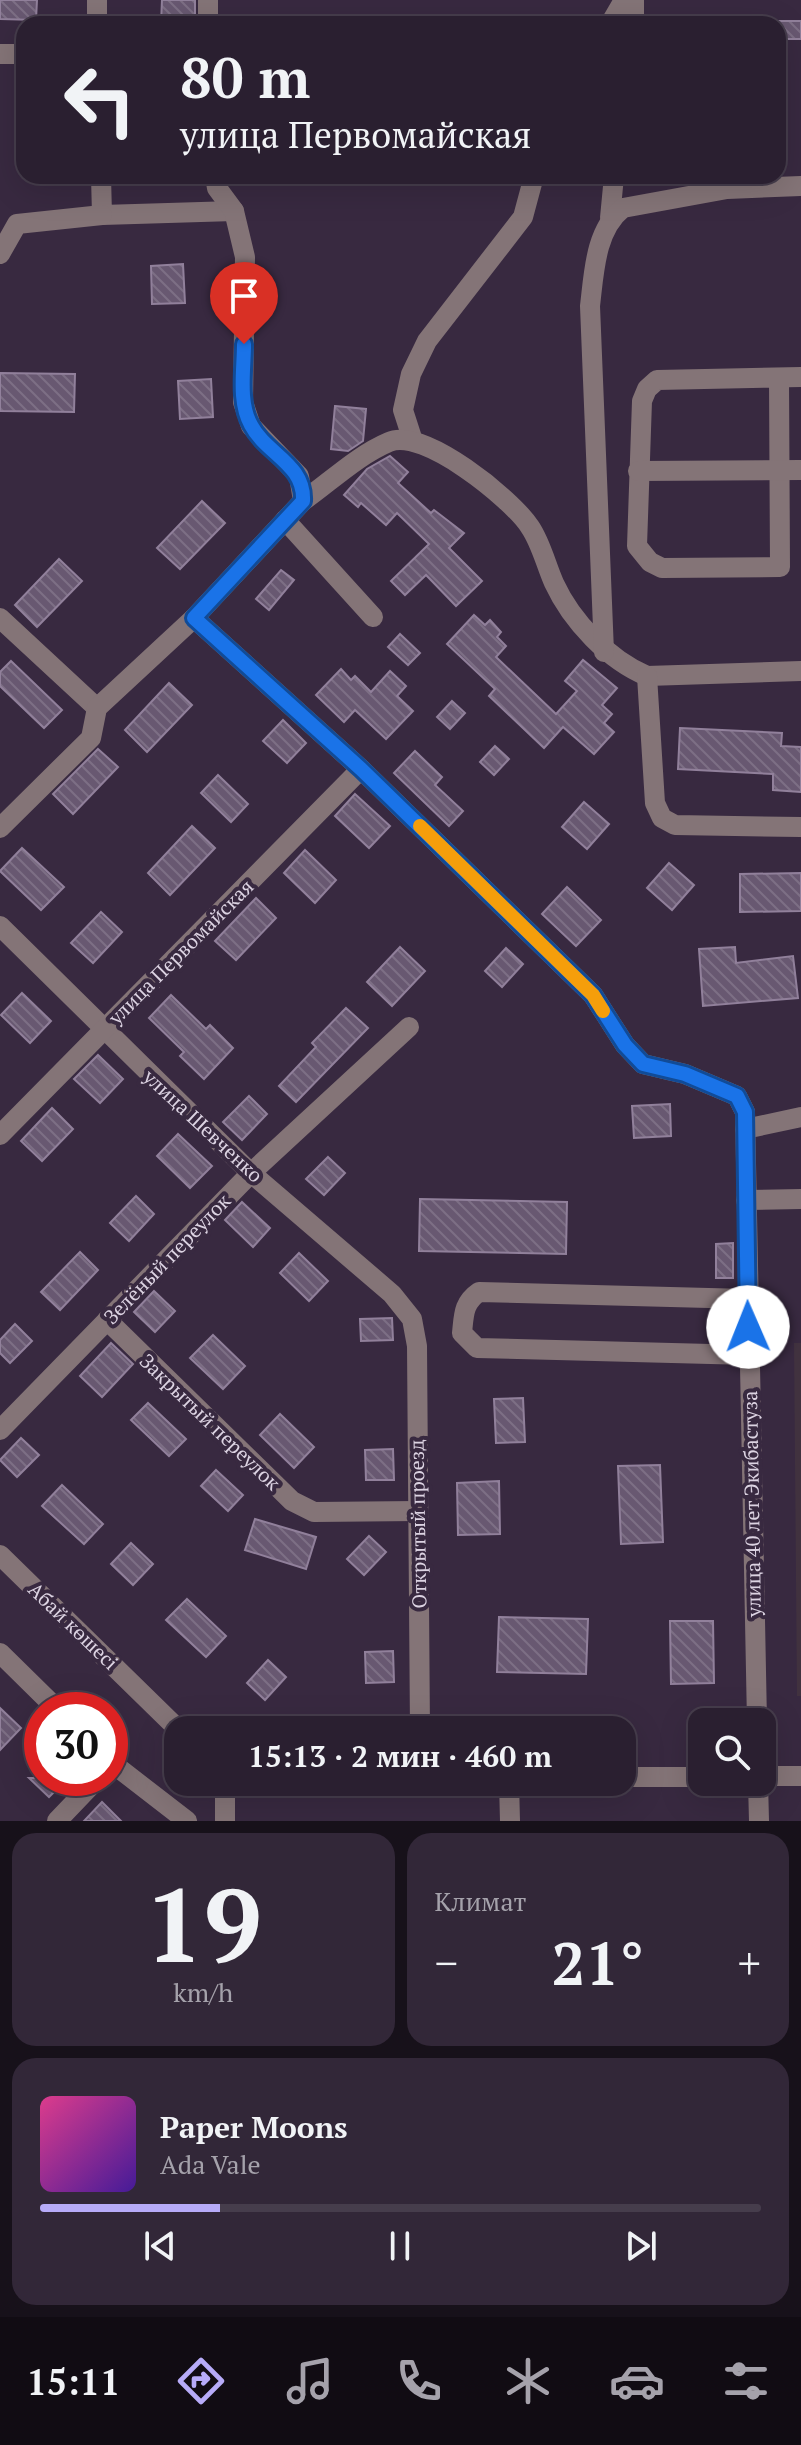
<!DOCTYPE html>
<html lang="ru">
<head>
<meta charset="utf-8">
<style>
  body { margin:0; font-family:"PT Serif",serif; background:#322738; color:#f1f3f6; height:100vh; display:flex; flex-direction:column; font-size:30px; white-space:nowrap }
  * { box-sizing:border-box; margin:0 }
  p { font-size:26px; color:#a5a2ab }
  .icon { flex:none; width:44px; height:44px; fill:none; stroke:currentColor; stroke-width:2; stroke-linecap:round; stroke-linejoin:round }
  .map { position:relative; height:1821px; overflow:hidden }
  .panel { display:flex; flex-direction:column; gap:12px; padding:12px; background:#17111a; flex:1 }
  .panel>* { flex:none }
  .top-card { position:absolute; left:16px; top:16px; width:770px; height:168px; border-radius:24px; box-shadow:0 8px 32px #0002,0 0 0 2px #463d4c; background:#2a1f30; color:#f1f3f6; overflow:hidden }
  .controls { position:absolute; left:688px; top:1708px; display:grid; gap:16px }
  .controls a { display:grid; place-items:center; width:88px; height:88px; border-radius:16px; background:#2a1f30; box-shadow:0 8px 32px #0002,0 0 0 2px #463d4c; font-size:40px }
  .speed { position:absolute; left:24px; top:1692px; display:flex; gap:16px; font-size:40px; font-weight:700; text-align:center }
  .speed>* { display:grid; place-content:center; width:104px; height:104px; border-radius:50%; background:#2a1f30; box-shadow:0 8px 32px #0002,0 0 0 2px #463d4c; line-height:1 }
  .speed .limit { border:12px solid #d22; background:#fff; color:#111 }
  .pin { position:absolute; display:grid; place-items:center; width:68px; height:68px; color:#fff; margin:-82px -34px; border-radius:50% 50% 50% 0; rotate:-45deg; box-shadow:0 0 8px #0007 }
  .pin .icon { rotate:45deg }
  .me { position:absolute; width:88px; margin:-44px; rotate:359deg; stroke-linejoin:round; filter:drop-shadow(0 0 6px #0008) }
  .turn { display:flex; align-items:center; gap:28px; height:168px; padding:0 32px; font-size:36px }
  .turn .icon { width:104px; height:104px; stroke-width:2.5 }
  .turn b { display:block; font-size:56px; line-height:68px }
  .big { font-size:60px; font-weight:800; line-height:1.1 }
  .panel .widget { flex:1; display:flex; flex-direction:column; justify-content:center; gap:12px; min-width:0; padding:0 28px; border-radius:24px; background:#322738 }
  .panel .dial { align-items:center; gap:0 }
  .dial b { font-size:104px; line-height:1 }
  .song { display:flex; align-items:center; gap:24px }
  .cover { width:96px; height:96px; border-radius:12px; background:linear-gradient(135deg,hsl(330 70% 55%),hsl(260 70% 35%)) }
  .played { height:8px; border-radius:4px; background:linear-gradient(90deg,#b7abf8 25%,#463d4c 25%) }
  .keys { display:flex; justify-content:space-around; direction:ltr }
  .heat { display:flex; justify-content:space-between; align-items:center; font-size:44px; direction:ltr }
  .panel .tiles { flex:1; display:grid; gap:12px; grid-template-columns:1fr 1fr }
  .widget:last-child { grid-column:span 2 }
  .trip { position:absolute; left:164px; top:1716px; width:472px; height:80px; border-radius:24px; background:#2a1f30; box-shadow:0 8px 32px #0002,0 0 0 2px #463d4c; font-weight:800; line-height:80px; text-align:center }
  .tabs { display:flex; height:128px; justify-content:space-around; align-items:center; background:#110c13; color:#a5a2ab }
  .tabs .icon { width:56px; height:56px }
  .tabs .current { color:#b7abf8 }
  .tabs b { font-size:36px; color:#f1f3f6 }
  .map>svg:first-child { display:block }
  .education { fill:#41323f }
  .building { fill:url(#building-back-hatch); stroke:#91809b; stroke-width:2 }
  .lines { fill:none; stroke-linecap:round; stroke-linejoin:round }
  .minor { stroke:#847477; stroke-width:20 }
  .route-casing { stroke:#114b97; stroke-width:20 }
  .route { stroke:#1a73e8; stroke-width:14 }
  .slow { stroke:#f59e0b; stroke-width:14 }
  .labels { text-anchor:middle; stroke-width:8; stroke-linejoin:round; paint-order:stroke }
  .street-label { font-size:20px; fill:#dcd3e2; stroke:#382940 }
</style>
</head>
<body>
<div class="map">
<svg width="801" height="1821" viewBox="0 0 801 1821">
  <defs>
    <pattern id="building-back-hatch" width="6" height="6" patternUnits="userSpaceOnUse" patternTransform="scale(2)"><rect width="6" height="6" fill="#685871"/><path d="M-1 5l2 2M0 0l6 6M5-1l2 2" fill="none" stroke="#7d6f85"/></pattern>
  </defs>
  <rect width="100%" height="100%" fill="#382940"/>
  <polygon class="education" points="794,1343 801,1343 801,1696 797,1696"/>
  <g class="building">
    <polygon points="0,0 37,0 36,20 0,19"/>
    <polygon points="162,0 195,0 195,24 161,24"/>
    <rect x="778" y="21" width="23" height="18"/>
    <polygon points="183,264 185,303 152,304 151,266"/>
    <polygon points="0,373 75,374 74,412 0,411"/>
    <polygon points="211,379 213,417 180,419 178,381"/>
    <polygon points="335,406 366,409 363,441 348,451 331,449"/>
    <polygon points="390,456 408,472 398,483 431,513 434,510 464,533 449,548 482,581 456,606 426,575 405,595 391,581 429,544 397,513 386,525 361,503 358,507 344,495 367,469"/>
    <polygon points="202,501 225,523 180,569 157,548"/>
    <polygon points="59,559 82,581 37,627 15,605"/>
    <polygon points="281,570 294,580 269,610 256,599"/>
    <polygon points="474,615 485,625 490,620 501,632 497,637 506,646 496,657 556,714 577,691 565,681 583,660 617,688 602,705 612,714 604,723 614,732 594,754 563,727 544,748 489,696 495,689 447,644"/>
    <polygon points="400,634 420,653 408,665 388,647"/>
    <polygon points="11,661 62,710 44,728 0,686 0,672"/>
    <polygon points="341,669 351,680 355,676 371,692 390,671 406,686 397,696 413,711 386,739 355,710 344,722 316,695"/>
    <polygon points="169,683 192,705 147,752 125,730"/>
    <polygon points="452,701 465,713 450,729 437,717"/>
    <polygon points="283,720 306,743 287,763 263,741"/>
    <polygon points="680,728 782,733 781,746 801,747 801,792 773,790 773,774 678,769"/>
    <polygon points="495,746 509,759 494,775 480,762"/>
    <polygon points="98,749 118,767 73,814 53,794"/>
    <polygon points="415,751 442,777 435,785 463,811 449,826 394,773"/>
    <polygon points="218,775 248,804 231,822 201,793"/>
    <polygon points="355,794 390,826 369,848 335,816"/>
    <polygon points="584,802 609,824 587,849 562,827"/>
    <polygon points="192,826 215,848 170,895 148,873"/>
    <polygon points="22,848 64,887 41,910 0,871"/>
    <polygon points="305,850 336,880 315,903 284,873"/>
    <polygon points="669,863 694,885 672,910 647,888"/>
    <polygon points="801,873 801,911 740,912 740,874"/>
    <polygon points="567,887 601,920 576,946 542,914"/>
    <polygon points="256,898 276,918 236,960 215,941"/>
    <polygon points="101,912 122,932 93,963 71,943"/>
    <polygon points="400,947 425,971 392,1006 367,982"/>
    <polygon points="735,947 736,963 793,956 798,998 703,1006 699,949"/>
    <polygon points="506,948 523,964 502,987 485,971"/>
    <polygon points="22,993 51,1021 30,1043 1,1015"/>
    <polygon points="171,995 206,1029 210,1025 233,1048 204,1079 180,1056 184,1052 149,1018"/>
    <polygon points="346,1008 368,1028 296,1102 279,1086 316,1047 312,1043"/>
    <polygon points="98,1055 123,1079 100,1103 74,1079"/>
    <polygon points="249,1096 267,1114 242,1140 223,1122"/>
    <polygon points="670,1104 671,1136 634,1138 632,1106"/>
    <polygon points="52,1108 73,1129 42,1161 21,1141"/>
    <polygon points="178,1134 212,1166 190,1188 157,1156"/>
    <polygon points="328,1157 345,1173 324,1195 306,1179"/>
    <polygon points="136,1196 154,1214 129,1241 110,1223"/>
    <polygon points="420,1199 567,1202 566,1254 419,1251"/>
    <polygon points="242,1202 270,1228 253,1247 225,1220"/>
    <polygon points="733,1243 733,1278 716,1278 716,1244"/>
    <polygon points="80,1252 98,1270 60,1310 41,1292"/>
    <polygon points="299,1253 328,1281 309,1301 280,1273"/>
    <polygon points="154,1291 175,1311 155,1332 134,1312"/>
    <polygon points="392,1318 393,1340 361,1341 360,1319"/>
    <polygon points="15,1324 32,1341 10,1363 0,1353 0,1340"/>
    <polygon points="213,1335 245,1366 223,1389 190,1358"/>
    <polygon points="111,1343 133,1364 102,1397 80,1376"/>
    <polygon points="523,1398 525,1442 496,1443 494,1399"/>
    <polygon points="148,1403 186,1439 169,1456 131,1420"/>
    <polygon points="280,1414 314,1447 294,1468 260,1435"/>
    <polygon points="21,1438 39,1455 17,1477 0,1460"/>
    <polygon points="393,1449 394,1480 366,1480 365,1450"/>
    <polygon points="660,1465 663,1542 621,1544 618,1466"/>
    <polygon points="216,1470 243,1495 228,1511 201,1486"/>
    <polygon points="499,1481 500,1534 458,1535 457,1483"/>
    <polygon points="62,1485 103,1524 84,1544 42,1506"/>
    <polygon points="255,1519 316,1537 306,1569 245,1550"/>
    <polygon points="369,1536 386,1552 364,1575 347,1559"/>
    <polygon points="131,1543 153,1564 133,1585 111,1564"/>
    <polygon points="187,1599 226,1636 206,1657 166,1620"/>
    <polygon points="499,1617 588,1619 586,1674 497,1672"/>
    <polygon points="670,1621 713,1621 714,1683 671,1684"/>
    <polygon points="393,1651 394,1682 366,1683 365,1652"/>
    <polygon points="268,1660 286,1677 265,1700 247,1683"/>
    <polygon points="0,1708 21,1728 0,1750"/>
    <polygon points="29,1778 68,1778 49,1797"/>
    <polygon points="102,1802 121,1821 84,1821"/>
  </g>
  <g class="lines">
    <g class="minor">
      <polyline points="208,0 208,24"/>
      <polyline points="97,24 97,0"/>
      <polyline points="610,24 624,0"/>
      <polyline points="634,24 634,0"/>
      <polyline points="0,54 24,54"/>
      <polyline points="101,176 102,215 234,211"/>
      <polyline points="610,218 614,176"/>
      <polyline points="0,254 17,224 102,215"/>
      <polyline points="779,378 780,567 662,568 650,562 637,546 642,401 647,389 657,380 801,377"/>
      <polyline points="413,441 403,410 411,374 427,341 523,217 534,176"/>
      <polyline points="638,471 801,470"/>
      <path d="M303,501c27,-19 55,-46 86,-59 34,-15 123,57 141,85 11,16 16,38 24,56 18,39 55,77 93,93l154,-5"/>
      <polyline points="285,520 373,617"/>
      <polyline points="0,618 97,708"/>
      <polyline points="194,618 361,769 593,995 625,1045 643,1064 685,1074 737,1096 745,1112 757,1722"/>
      <path d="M604,652l-14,-346c4,-33 5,-76 33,-98l104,-19 74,-3"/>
      <polyline points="647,676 655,803 662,818 675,825 801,827"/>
      <polyline points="0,828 91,738 97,708 194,618 303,501 299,476 251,426 243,402 245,257 234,211 217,188 215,176"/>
      <polyline points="0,926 251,1173 392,1294 412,1319 417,1346 420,1730"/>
      <polyline points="745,1129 801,1117"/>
      <polyline points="0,1135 361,769"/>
      <polyline points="746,1200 801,1199"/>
      <path d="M747,1299l-268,-7c-16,11 -15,23 -17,41l15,15 272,7"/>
      <polyline points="107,1320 292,1501 314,1512 417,1511"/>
      <polyline points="0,1430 251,1173 409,1027"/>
      <polyline points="0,1555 179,1730"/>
      <polyline points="0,1653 58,1710"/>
      <polyline points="112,1763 187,1821"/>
      <polyline points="762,1776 801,1776"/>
      <polyline points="622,1777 702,1777"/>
      <polyline points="225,1782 225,1821"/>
      <polyline points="509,1782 510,1821"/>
      <polyline points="758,1782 759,1821"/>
      <polyline points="57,1821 98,1778"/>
    </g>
  </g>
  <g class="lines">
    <g class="route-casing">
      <path id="route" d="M244,344c0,26 -6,58 7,81 15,29 54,39 52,76l-109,117 167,151 232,226 32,50 18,19 42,10 52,22 8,16 3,215"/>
    </g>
    <use href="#route" class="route"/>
    <polyline class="slow" points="420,826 593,995 603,1011"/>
  </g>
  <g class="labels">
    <g class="street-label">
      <text transform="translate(181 952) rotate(-45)" y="7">улица Первомайская</text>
      <text transform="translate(203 1126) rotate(43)" y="7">улица Шевченко</text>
      <text transform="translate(167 1259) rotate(-46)" y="7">Зелёный переулок</text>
      <text transform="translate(210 1422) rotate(44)" y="7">Закрытый переулок</text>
      <text transform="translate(752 1504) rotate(-91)" y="7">улица 40 лет Экибастуза</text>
      <text transform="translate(418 1524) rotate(-91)" y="7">Открытый проезд</text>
      <text transform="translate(73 1626) rotate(44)" y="7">Абай көшесі</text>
    </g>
  </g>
</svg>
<div class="controls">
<a><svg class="icon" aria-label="search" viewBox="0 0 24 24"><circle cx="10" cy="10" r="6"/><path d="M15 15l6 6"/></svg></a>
</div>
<div class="speed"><div class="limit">30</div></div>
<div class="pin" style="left:244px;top:344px;background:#d93025"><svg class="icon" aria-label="arrive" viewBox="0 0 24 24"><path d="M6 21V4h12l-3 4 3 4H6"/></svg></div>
<svg class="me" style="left:748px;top:1327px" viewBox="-20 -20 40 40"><circle r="19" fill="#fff"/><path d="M0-13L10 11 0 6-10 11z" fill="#1a73e8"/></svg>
<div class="trip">15:13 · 2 мин · 460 m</div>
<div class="top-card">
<div class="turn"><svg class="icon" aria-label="left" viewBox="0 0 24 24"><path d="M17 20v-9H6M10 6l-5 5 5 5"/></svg><div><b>80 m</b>улица Первомайская</div></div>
</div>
</div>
<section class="panel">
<div class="tiles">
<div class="widget dial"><b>19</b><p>km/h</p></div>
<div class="widget"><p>Климат</p>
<div class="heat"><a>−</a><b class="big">21°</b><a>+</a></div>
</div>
<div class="widget">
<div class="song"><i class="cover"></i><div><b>Paper Moons</b><p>Ada Vale</p></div></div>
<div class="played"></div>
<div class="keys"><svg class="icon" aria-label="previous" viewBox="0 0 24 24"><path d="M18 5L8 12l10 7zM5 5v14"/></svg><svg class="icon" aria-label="pause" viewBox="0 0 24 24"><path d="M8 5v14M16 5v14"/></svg><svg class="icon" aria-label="next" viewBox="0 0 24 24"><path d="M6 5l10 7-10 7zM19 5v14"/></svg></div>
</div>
</div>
</section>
<nav class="tabs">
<b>15:11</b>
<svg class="icon current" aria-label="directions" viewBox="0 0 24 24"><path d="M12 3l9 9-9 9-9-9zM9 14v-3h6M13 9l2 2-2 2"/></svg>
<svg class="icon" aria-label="music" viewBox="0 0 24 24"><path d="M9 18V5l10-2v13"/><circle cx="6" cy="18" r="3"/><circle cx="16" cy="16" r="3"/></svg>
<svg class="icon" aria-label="phone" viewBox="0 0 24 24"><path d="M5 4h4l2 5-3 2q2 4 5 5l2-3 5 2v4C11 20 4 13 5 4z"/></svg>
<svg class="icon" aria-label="climate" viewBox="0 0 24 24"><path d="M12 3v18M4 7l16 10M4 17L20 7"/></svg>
<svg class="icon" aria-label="car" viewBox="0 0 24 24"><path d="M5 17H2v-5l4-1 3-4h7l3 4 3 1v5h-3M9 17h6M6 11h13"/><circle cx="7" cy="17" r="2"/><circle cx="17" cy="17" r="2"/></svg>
<svg class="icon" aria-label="filters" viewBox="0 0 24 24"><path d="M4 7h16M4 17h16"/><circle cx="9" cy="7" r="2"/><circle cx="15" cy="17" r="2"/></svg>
</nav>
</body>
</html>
